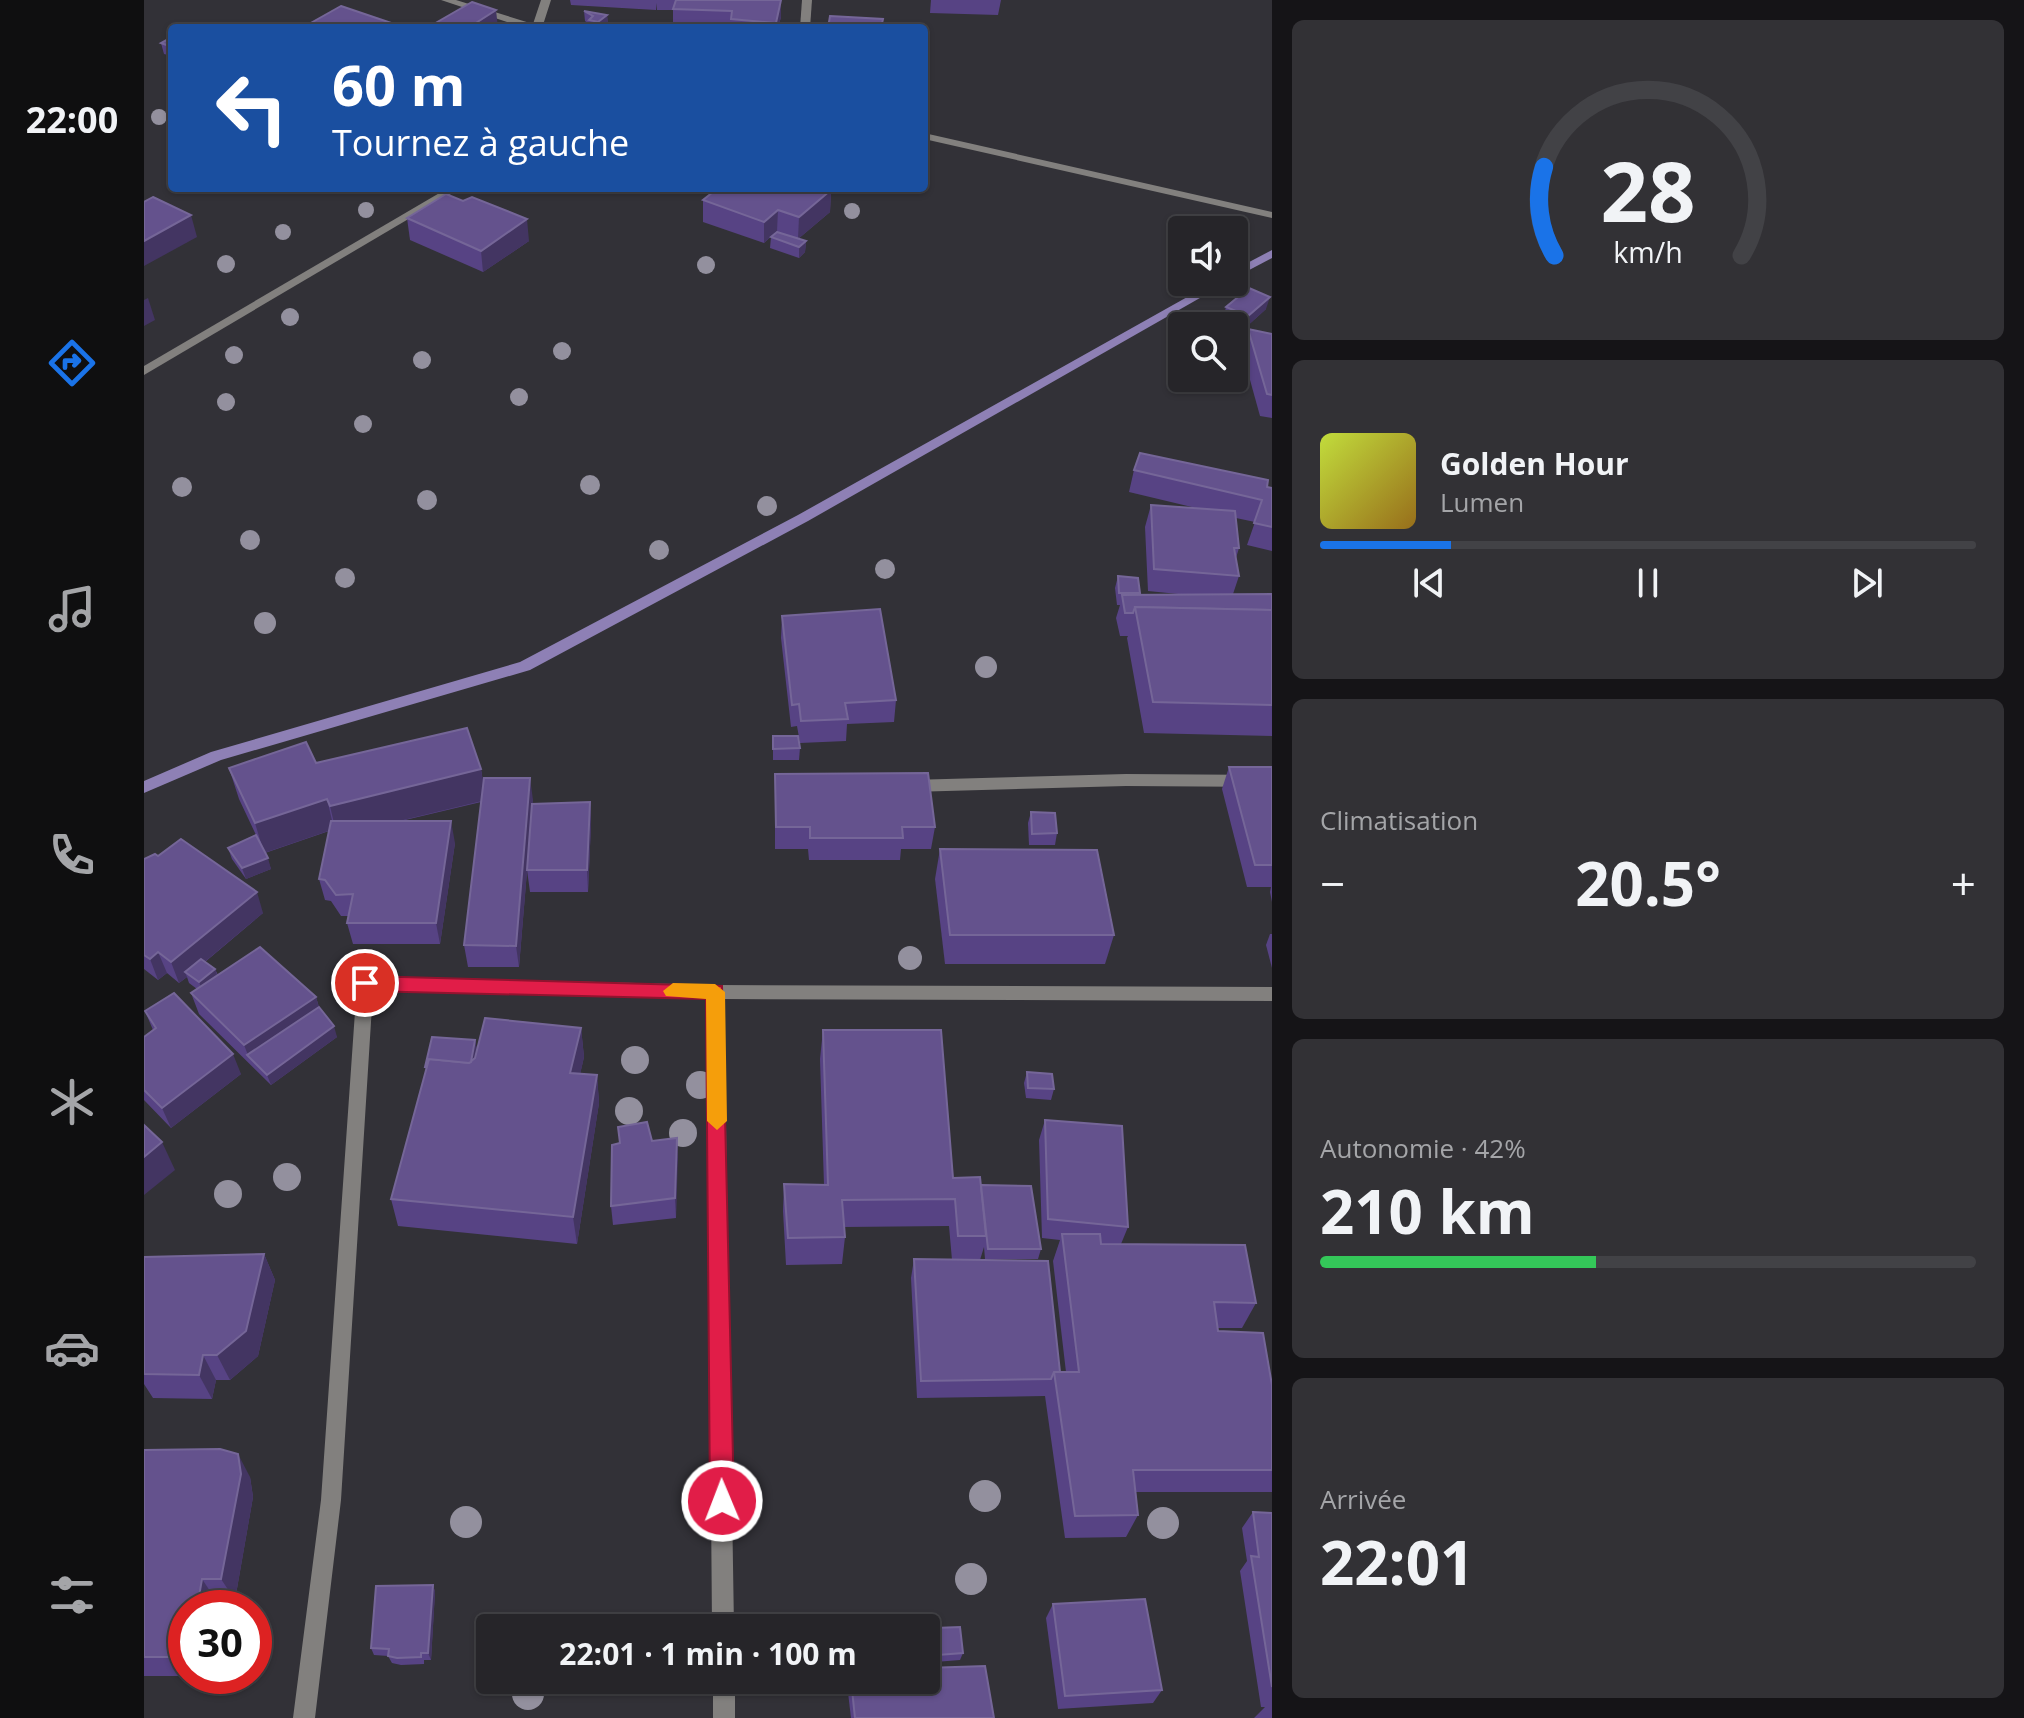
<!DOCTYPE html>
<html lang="fr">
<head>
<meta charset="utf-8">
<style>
  body { margin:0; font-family:"Open Sans",sans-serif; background:#323135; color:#f1f3f6; height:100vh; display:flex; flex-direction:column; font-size:30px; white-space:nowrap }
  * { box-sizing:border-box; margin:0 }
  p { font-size:26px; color:#a4a5a8 }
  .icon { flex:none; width:44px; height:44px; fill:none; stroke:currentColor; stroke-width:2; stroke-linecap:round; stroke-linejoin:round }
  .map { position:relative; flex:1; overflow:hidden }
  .sheet { display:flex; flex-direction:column; gap:20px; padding:20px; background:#151417; width:752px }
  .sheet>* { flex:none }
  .hud { position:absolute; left:24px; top:24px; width:760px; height:168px; border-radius:8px; box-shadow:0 2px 6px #0004,0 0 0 2px #424246; background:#1a4fa0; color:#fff; overflow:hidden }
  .tools { position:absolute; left:1024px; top:216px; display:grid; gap:16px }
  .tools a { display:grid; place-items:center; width:80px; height:80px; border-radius:8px; background:#262529; box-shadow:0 2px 6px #0004,0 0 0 2px #424246; font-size:40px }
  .speed { position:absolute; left:24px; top:1590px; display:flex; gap:16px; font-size:40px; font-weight:700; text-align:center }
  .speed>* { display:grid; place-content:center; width:104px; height:104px; border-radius:50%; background:#262529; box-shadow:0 2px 6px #0004,0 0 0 2px #424246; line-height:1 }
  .speed .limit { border:12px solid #d22; background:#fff; color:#111 }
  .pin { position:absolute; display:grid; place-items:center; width:68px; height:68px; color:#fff; margin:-34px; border:4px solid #fff; border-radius:50%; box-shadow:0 2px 8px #0007 }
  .me { position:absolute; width:88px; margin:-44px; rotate:359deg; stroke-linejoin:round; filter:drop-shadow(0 0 6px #0008) }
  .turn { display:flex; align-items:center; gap:28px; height:168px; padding:0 32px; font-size:36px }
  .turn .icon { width:104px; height:104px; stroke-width:2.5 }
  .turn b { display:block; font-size:56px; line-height:68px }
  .big { font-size:60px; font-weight:700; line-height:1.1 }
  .sheet .tile { flex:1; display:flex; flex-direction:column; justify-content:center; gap:12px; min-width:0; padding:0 28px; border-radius:12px; background:#323135 }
  .sheet .dial { align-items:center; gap:0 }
  .dial svg { height:208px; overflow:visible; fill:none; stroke:#424246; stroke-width:7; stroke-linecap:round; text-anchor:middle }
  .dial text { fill:#f1f3f6; stroke:none }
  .song { display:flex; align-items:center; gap:24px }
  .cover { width:96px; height:96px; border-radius:12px; background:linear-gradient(135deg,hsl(70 70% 55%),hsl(40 70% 35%)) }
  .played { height:8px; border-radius:4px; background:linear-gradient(90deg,#1a73e8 20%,#424246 20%) }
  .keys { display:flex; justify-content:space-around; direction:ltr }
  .heat { display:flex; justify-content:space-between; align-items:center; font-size:44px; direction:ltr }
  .charge { height:12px; border-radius:6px; background:linear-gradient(90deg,#34c759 42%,#424246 0) }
  .trip { position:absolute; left:332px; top:1614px; width:464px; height:80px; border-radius:8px; background:#262529; box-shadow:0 2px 6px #0004,0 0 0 2px #424246; font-weight:700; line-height:80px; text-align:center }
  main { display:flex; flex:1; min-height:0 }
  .tabs { display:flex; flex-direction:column; width:144px; justify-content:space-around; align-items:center; background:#0f0f10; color:#a4a5a8 }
  .tabs .icon { width:56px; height:56px }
  .tabs .selected { color:#1a73e8 }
  .tabs b { font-size:36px; color:#f1f3f6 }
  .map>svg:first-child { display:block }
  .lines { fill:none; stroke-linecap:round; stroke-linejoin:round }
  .stream { fill:#8e80b5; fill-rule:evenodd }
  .minor { fill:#82807e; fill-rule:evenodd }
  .tree { fill:#93909e }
  .wall { fill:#574384 }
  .shaded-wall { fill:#433562 }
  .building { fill:#64528d; stroke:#756698; stroke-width:2 }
  .route { fill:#e11d48; stroke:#92132f; stroke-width:2 }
  .slow { fill:#f59e0b }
</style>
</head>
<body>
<main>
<nav class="tabs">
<b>22:00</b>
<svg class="icon selected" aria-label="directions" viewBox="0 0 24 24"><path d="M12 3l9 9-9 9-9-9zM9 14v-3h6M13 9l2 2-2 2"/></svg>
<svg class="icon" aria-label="music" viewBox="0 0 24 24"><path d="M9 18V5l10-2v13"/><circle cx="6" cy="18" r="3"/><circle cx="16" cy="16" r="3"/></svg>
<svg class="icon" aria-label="phone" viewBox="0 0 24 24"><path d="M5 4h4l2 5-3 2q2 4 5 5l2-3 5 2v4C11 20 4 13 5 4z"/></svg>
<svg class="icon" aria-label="climate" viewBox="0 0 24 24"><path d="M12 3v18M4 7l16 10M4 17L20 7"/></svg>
<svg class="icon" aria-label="car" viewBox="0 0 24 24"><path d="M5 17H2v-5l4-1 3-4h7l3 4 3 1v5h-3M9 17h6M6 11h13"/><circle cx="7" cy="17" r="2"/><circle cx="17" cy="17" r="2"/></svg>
<svg class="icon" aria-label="filters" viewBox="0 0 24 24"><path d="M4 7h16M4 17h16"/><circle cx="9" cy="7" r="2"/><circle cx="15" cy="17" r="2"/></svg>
</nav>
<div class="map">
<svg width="1128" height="1718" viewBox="0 0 1128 1718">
  <rect width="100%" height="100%" fill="#323137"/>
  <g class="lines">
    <g class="stream">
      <polygon points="1128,250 1128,258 1090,278 1090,270"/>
      <polygon points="1070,282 1084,282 664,521 386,670 77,760 0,793 0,781 67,752 376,662 654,515"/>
    </g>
    <g class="minor">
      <polygon points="297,0 312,0 389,24 397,0 407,0 398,28 381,28"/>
      <polygon points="658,0 668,0 666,28 656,28"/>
      <polygon points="780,133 1128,212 1128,218 780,139"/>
      <polygon points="304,188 317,188 0,375 0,366"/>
      <polygon points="982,774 1128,775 1128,787 982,786 766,792 758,786 766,780"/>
      <polygon points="221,976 571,985 1128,987 1128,1001 580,999 590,1628 568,1628 563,999 229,990 197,1500 171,1718 149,1718 177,1500 213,983 215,978"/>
      <rect x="569" y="1680" width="22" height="38"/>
    </g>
  </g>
  <g class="tree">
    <circle cx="15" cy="117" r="8"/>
    <circle cx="222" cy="210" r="8"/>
    <circle cx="708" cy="211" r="8"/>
    <circle cx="139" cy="232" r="8"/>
    <circle cx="82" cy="264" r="9"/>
    <circle cx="562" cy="265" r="9"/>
    <circle cx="146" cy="317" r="9"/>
    <circle cx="418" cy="351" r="9"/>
    <circle cx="90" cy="355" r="9"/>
    <circle cx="278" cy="360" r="9"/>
    <circle cx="375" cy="397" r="9"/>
    <circle cx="82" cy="402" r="9"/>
    <circle cx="219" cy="424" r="9"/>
    <circle cx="446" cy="485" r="10"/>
    <circle cx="38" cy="487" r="10"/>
    <circle cx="283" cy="500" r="10"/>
    <circle cx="623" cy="506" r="10"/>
    <circle cx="106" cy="540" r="10"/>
    <circle cx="515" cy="550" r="10"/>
    <circle cx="741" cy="569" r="10"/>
    <circle cx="201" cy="578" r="10"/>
    <circle cx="121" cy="623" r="11"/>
    <circle cx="842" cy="667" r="11"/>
    <circle cx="766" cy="958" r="12"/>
    <circle cx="491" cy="1060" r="14"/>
    <circle cx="556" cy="1085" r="14"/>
    <circle cx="485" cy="1111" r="14"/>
    <circle cx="539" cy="1133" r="14"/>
    <circle cx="143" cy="1177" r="14"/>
    <circle cx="84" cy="1194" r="14"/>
    <circle cx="841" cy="1496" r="16"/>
    <circle cx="322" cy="1522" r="16"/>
    <circle cx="1019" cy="1523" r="16"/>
    <circle cx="827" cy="1579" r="16"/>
    <circle cx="384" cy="1694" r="16"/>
  </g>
  <g class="wall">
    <polygon points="426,0 637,0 637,17 634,28 529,28 529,10 513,10 513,3 512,10 427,5"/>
    <polygon points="787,0 857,0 854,15 786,13"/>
    <polygon points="440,11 463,15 464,26 461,28 445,28 445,24 441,21"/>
    <polygon points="28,37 28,56 20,54 17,43"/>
    <polygon points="687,190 686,212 654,239 662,241 661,252 655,258 626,248 627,237 633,231 620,243 559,222 559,200"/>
    <polygon points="263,218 385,241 339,272 266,240"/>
    <polygon points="1082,307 1122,309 1101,328 1079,319"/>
    <polygon points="1104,329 1128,334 1128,418 1116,416 1098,351"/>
    <polygon points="990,470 1128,488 1128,551 1103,545 1111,522 1092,518 1095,548 1092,558 1095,576 1089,594 1128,594 1128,736 1000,733 983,638 984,636 976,636 972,618 976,605 973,605 971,588 974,576 996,593 996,595 1044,595 1004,591 1001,527 1007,505 1052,508 985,492"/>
    <polygon points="638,616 752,700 750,722 703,724 702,741 656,743 653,726 647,727 637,638"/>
    <polygon points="629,736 656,748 655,760 629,760"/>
    <polygon points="172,763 337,769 339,782 389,800 388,804 446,802 447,824 444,892 386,892 383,870 386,835 375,967 324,967 320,945 337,802 257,821 311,843 296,944 209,944 203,923 205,916 197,916 187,901 181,900 175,879 185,831 121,853 127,869 102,879 88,859 84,848 112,835 95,799 85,768"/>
    <polygon points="1085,767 1128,767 1128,902 1126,892 1127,887 1103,887 1078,789"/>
    <polygon points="631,774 791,827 787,849 757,849 756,860 665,860 664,849 631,849"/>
    <polygon points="887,812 913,833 911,845 885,845 884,823"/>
    <polygon points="796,849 970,935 961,964 801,964 791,879"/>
    <polygon points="14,856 119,913 61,962 71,969 74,975 172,997 175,1007 193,1037 127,1085 55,1014 47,993 53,989 45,983 43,977 35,983 23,973 14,980 0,969 0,859"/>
    <polygon points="1126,934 1128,934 1128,968 1122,945"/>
    <polygon points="1,1011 97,1074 27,1128 0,1100 0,1037 9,1030"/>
    <polygon points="437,1028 440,1057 436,1074 453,1075 455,1103 433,1244 254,1226 247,1199 282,1070 281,1067 331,1040 333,1050"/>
    <polygon points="679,1030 809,1178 837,1185 897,1249 894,1259 841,1259 840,1247 836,1260 916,1372 922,1372 909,1261 916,1240 898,1238 895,1140 901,1120 984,1227 977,1244 1112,1303 1098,1328 1074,1328 1074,1331 1128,1385 1128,1492 992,1492 994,1515 982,1537 921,1538 901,1396 773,1398 767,1278 770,1259 808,1260 805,1226 700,1227 701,1237 698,1264 642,1265 639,1211 640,1184 680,1185 676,1059"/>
    <polygon points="883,1072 910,1089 907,1100 882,1098 880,1083"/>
    <polygon points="533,1138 532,1218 469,1225 467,1206 508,1141"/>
    <polygon points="120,1254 131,1280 114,1356 86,1380 72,1380 68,1399 9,1398 0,1384 0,1257"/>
    <polygon points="0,1450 106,1477 109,1497 91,1600 72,1600 42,1608 42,1676 0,1676"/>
    <polygon points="1109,1512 1128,1513 1128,1718 1110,1718 1121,1707 1117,1707 1096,1571 1103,1561 1098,1528"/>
    <polygon points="289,1585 291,1592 287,1660 280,1660 280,1664 257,1665 248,1663 244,1656 230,1655 227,1648"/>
    <polygon points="909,1604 1018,1690 1009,1703 914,1709 902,1618"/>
    <polygon points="791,1628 819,1653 816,1660 791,1662 789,1635"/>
    <polygon points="704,1680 782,1680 850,1718 707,1718 703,1684"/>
  </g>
  <g class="shaded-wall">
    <polygon points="637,0 637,17 634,28 631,28"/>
    <polygon points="352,10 354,28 324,28"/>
    <polygon points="463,15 464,26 461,28 455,28 454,22"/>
    <polygon points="687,190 686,212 654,239 655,217"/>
    <polygon points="634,210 633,231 620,243 620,222"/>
    <polygon points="47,215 53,237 0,266 0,241"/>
    <polygon points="383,219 385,241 339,272 337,251"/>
    <polygon points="662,241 661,252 655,258 655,247"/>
    <polygon points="1126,297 1122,309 1101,328 1104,316"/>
    <polygon points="4,298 11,320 0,326 0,300"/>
    <polygon points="337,769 342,800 193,836 186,806"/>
    <polygon points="386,778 389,800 375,967 372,946"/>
    <polygon points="183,799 190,829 120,853 111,823"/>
    <polygon points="446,802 447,824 444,892 443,870"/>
    <polygon points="307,821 311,843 296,944 292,923"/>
    <polygon points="124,858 127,869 102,879 98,868"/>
    <polygon points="113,892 119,913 45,975 41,972 43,977 35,983 27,962"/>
    <polygon points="14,952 23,973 14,980 6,959"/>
    <polygon points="71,969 75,980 59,993 55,982"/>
    <polygon points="172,997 178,1018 104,1055 100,1045"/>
    <polygon points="190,1026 193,1037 127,1085 123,1075"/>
    <polygon points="437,1028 440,1057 430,1102 426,1073"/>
    <polygon points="331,1040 333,1050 327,1080 325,1070"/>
    <polygon points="89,1054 97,1074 27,1128 18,1108"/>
    <polygon points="453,1075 455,1103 433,1244 429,1217"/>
    <polygon points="533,1138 534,1158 532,1218 531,1198"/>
    <polygon points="18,1142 31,1170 0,1195 0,1157"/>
    <polygon points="120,1254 131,1280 114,1356 86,1380 73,1355"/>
    <polygon points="59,1355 72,1380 68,1399 55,1375"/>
    <polygon points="94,1454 106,1477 109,1497 91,1600 77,1579"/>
    <polygon points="58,1579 72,1600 71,1608 53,1608"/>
    <polygon points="289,1585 291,1592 287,1660 284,1653"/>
  </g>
  <g class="building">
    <polygon points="532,0 637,0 632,23 587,19 588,11 529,9"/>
    <polygon points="328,2 352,10 324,28 283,28"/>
    <polygon points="197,6 262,28 158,28"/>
    <polygon points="440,11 463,15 454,22 445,20 449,16"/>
    <polygon points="686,16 739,19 737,28 684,28"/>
    <polygon points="28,37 28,47 17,43"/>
    <polygon points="574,188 680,188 687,190 655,217 634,210 620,222 559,200"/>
    <polygon points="302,194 319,201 328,197 383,219 337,251 263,218"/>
    <polygon points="9,197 47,215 0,241 0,202"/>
    <polygon points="633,232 662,241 655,247 627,237"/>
    <polygon points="1105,288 1126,297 1104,316 1082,307"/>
    <polygon points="1104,329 1128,334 1128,395 1123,394"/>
    <polygon points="996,453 1124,480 1123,487 1128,488 1128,527 1110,523 1118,500 990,470"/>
    <polygon points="1007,505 1091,511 1095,548 1090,548 1095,576 1010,569"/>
    <polygon points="974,576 994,578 996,593 975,593"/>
    <polygon points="1128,594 1128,610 991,607 989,613 981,613 978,595"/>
    <polygon points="991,607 1128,610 1128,705 1009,702"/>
    <polygon points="736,609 752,700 701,703 704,719 657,721 655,704 648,705 638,616"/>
    <polygon points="323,728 337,769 186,806 183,799 111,823 85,768 162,742 172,763"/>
    <polygon points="629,736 654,736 656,748 629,749"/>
    <polygon points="1085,767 1128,767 1128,865 1111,865"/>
    <polygon points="784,773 791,827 758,827 759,838 666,838 666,827 632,827 631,774"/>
    <polygon points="340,778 386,778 372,946 320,945"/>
    <polygon points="446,802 443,870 383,870 388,804"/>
    <polygon points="887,812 911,813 913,833 888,834"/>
    <polygon points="187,821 307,821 292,923 203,923 209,894 192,895 181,880 175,879"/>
    <polygon points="112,835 124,858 98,868 84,848"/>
    <polygon points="37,839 113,892 27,962 14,952 6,959 0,955 0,859 11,854 14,856"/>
    <polygon points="796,849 953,850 970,935 806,935"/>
    <polygon points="116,947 172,997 100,1045 47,993"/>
    <polygon points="57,959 71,969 55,982 41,972"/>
    <polygon points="30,993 89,1054 18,1108 0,1090 0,1037 12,1028 1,1011"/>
    <polygon points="175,1007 190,1026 123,1075 103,1055"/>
    <polygon points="341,1018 437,1028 426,1073 453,1075 429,1217 247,1199 285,1059 325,1063 331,1058"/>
    <polygon points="679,1030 797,1030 809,1178 836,1177 842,1236 814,1236 811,1199 698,1200 701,1237 644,1238 640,1184 684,1185"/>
    <polygon points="288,1037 331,1040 327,1062 325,1063 285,1059 282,1067 281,1067"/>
    <polygon points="883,1072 908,1074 910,1089 884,1088"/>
    <polygon points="901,1120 978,1126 984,1227 904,1219"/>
    <polygon points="503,1122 508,1141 533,1138 531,1198 467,1206 468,1145 476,1143 474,1127"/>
    <polygon points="0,1125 18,1142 0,1157"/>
    <polygon points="837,1185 887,1186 897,1249 844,1249"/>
    <polygon points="918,1234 956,1234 957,1244 1101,1245 1112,1303 1070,1302 1074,1331 1119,1333 1128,1385 1128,1470 989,1470 994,1515 931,1516 910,1372 935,1372"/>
    <polygon points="120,1254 102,1331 73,1355 59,1355 55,1375 0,1374 0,1257"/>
    <polygon points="770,1259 904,1261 916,1372 910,1372 907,1379 777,1381"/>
    <polygon points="76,1449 94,1454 97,1474 77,1579 58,1579 53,1608 42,1608 42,1657 0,1657 0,1450"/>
    <polygon points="1109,1512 1128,1513 1128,1687 1107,1556 1115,1557"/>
    <polygon points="289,1585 284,1653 277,1653 277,1657 253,1658 244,1656 245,1649 227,1648 232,1586"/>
    <polygon points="1001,1599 1018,1690 921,1696 909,1604"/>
    <polygon points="816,1627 819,1653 794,1655 791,1628"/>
    <polygon points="841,1666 850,1718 711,1718 707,1680 782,1680 782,1668"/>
  </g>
  <polygon class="route" points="221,976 578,986 590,1501 586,1509 578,1513 569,1509 566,1501 562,999 221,991 212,983"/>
  <polygon class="slow" points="529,983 571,984 581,992 583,1121 573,1130 563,1121 562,999 522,996 519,991"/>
</svg>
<div class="tools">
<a><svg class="icon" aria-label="sound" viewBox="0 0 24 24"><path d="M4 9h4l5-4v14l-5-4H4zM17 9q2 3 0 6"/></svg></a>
<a><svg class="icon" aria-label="search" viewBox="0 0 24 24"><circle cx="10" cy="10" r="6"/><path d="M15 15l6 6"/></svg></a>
</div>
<div class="speed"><div class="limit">30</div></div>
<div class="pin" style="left:221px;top:983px;background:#d93025"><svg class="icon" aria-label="arrive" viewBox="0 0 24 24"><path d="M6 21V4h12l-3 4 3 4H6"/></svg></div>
<svg class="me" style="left:578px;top:1501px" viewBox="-20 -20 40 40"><circle r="17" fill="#e11d48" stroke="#fff" stroke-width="3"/><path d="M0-11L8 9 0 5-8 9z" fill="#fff"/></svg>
<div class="trip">22:01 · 1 min · 100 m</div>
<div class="hud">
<div class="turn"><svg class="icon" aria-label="left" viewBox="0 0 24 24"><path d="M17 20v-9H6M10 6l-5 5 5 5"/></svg><div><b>60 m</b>Tournez à gauche</div></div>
</div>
</div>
<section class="sheet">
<div class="tile dial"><svg viewBox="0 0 100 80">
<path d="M14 69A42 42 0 1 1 86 69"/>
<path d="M14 69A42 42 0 0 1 10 35" stroke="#1a73e8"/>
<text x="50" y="56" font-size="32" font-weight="700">28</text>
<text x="50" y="72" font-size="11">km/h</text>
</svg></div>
<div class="tile">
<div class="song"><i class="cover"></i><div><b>Golden Hour</b><p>Lumen</p></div></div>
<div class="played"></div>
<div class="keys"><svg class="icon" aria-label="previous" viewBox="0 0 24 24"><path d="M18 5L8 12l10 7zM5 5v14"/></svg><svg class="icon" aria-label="pause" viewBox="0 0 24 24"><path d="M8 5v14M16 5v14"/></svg><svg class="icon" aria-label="next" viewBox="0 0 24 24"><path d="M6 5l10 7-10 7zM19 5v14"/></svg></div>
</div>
<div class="tile"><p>Climatisation</p>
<div class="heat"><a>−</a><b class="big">20.5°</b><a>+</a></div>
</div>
<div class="tile"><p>Autonomie · 42%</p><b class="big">210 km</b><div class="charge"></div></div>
<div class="tile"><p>Arrivée</p><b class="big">22:01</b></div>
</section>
</main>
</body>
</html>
